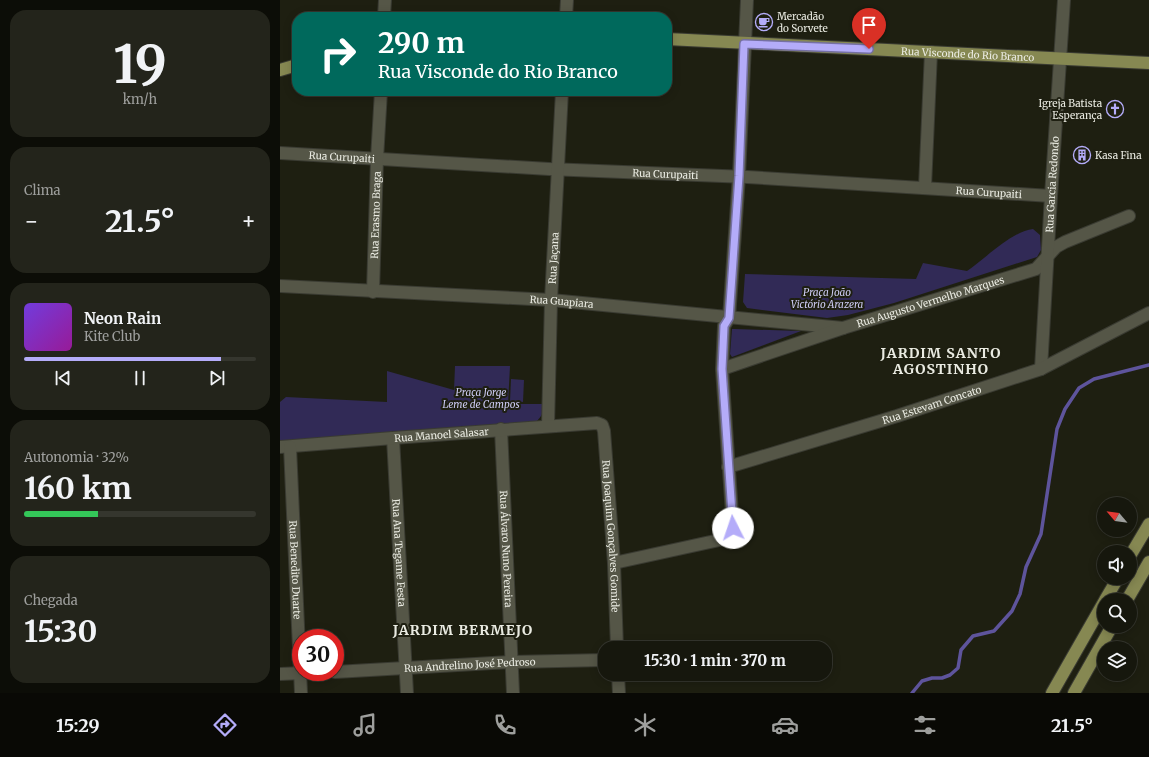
<!DOCTYPE html>
<html lang="pt">
<head>
<meta charset="utf-8">
<style>
  body { margin:0; font-family:Merriweather,serif; background:#23241b; color:#f1f3f6; height:100vh; display:flex; flex-direction:column; font-size:15px; white-space:nowrap }
  * { box-sizing:border-box; margin:0 }
  p { font-size:13px; color:#9e9f9d }
  .icon { flex:none; width:22px; height:22px; fill:none; stroke:currentColor; stroke-width:2; stroke-linecap:round; stroke-linejoin:round }
  .map { position:relative; flex:1; overflow:hidden }
  .details { display:flex; flex-direction:column; gap:10px; padding:10px; background:#0c0d07; width:280px }
  .details>* { flex:none }
  .guide { position:absolute; left:12px; top:12px; width:380px; height:84px; border-radius:16px; box-shadow:0 2px 10px #0003,0 0 0 1px #35362e; background:#00695c; color:#fff; overflow:hidden }
  .needle { width:26px; rotate:299deg }
  .controls { position:absolute; left:817px; top:497px; display:grid; gap:8px }
  .controls a { display:grid; place-items:center; width:40px; height:40px; border-radius:50%; background:#16170d; box-shadow:0 2px 10px #0003,0 0 0 1px #35362e; font-size:20px }
  .speed { position:absolute; left:12px; top:629px; display:flex; gap:8px; font-size:20px; font-weight:700; text-align:center }
  .speed>* { display:grid; place-content:center; width:52px; height:52px; border-radius:50%; background:#16170d; box-shadow:0 2px 10px #0003,0 0 0 1px #35362e; line-height:1 }
  .speed .limit { border:6px solid #d22; background:#fff; color:#111 }
  .pin { position:absolute; display:grid; place-items:center; width:34px; height:34px; color:#fff; margin:-41px -17px; border-radius:50% 50% 50% 0; rotate:-45deg; box-shadow:0 0 4px #0007 }
  .pin .icon { rotate:45deg }
  .me { position:absolute; width:44px; margin:-22px; rotate:356deg; stroke-linejoin:round; filter:drop-shadow(0 0 3px #0008) }
  .turn { display:flex; align-items:center; gap:14px; height:84px; padding:0 20px; font-size:18px }
  .turn .icon { width:52px; height:52px; stroke-width:2.5 }
  .turn b { display:block; font-size:28px; line-height:34px }
  .big { font-size:30px; font-weight:700; line-height:1.1 }
  .details .tile { flex:1; display:flex; flex-direction:column; justify-content:center; gap:6px; min-width:0; padding:0 14px; border-radius:16px; background:#23241b }
  .details .dial { align-items:center; gap:0 }
  .dial b { font-size:52px; line-height:1 }
  .song { display:flex; align-items:center; gap:12px }
  .cover { width:48px; height:48px; border-radius:6px; background:linear-gradient(135deg,hsl(260 70% 55%),hsl(300 70% 35%)) }
  .played { height:4px; border-radius:2px; background:linear-gradient(90deg,#b4acf9 85%,#35362e 85%) }
  .keys { display:flex; justify-content:space-around; direction:ltr }
  .heat { display:flex; justify-content:space-between; align-items:center; font-size:22px; direction:ltr }
  .charge { height:6px; border-radius:3px; background:linear-gradient(90deg,#34c759 32%,#35362e 0) }
  .trip { position:absolute; left:318px; top:641px; width:234px; height:40px; border-radius:16px; background:#16170d; box-shadow:0 2px 10px #0003,0 0 0 1px #35362e; font-weight:700; line-height:40px; text-align:center }
  .tabs { display:flex; height:64px; justify-content:space-around; align-items:center; background:#090905; color:#9e9f9d }
  .tabs .icon { width:28px; height:28px }
  .tabs .active { color:#b4acf9 }
  .tabs b { font-size:18px; color:#f1f3f6 }
  main { display:flex; flex:1; min-height:0 }
  .map>svg:first-child { display:block }
  .green { fill:#312a56 }
  .lines { fill:none; stroke-linecap:round; stroke-linejoin:round }
  .stream { stroke:#5e549c; stroke-width:3.5 }
  .minor-casing { stroke:#3a3b32; stroke-width:14 }
  .major-casing { stroke:#3a3b32; stroke-width:14 }
  .minor { stroke:#555647; stroke-width:12 }
  .major { stroke:#868852; stroke-width:12 }
  .route-casing { stroke:#7570a2; stroke-width:10 }
  .route { stroke:#b4acf9; stroke-width:7 }
  .labels { text-anchor:middle; stroke-width:4; stroke-linejoin:round; paint-order:stroke }
  .poi-label { font-size:10px; fill:#eaebe2; stroke:#1e1f11; text-anchor:start }
  .street-label { font-size:10px; fill:#eaebe2; stroke:#1e1f11 }
  .park-label { font-size:10px; font-style:italic; fill:#cdcbf4; stroke:#1e1f11 }
  .district-label { font-size:14px; font-weight:bold; letter-spacing:1px; fill:#eaebe2; stroke:#1e1f11 }
</style>
</head>
<body>
<main>
<section class="details">
<div class="tile dial"><b>19</b><p>km/h</p></div>
<div class="tile"><p>Clima</p>
<div class="heat"><a>−</a><b class="big">21.5°</b><a>+</a></div>
</div>
<div class="tile">
<div class="song"><i class="cover"></i><div><b>Neon Rain</b><p>Kite Club</p></div></div>
<div class="played"></div>
<div class="keys"><svg class="icon" aria-label="previous" viewBox="0 0 24 24"><path d="M18 5L8 12l10 7zM5 5v14"/></svg><svg class="icon" aria-label="pause" viewBox="0 0 24 24"><path d="M8 5v14M16 5v14"/></svg><svg class="icon" aria-label="next" viewBox="0 0 24 24"><path d="M6 5l10 7-10 7zM19 5v14"/></svg></div>
</div>
<div class="tile"><p>Autonomia · 32%</p><b class="big">160 km</b><div class="charge"></div></div>
<div class="tile"><p>Chegada</p><b class="big">15:30</b></div>
</section>
<div class="map">
<svg width="869" height="693" viewBox="0 0 869 693">
  <rect width="100%" height="100%" fill="#1e1f11"/>
  <g class="green">
    <path d="M753,229l7,6 1,15 -4,7 -143,46 -46,12 -21,3 -80,-10 -4,-6 2,-28 171,5 7,-16 44,8c18,-12 45,-40 66,-42z"/>
    <polygon points="452,329 455,329 521,331 452,357 450,354"/>
    <path d="M175,366h55l-2,38h36c0,8 -2,12 -8,18l-256,22v-42l6,-5 101,5v-31l67,19z"/>
    <polygon points="231,379 244,380 243,402 230,401"/>
  </g>
  <g class="lines">
    <polyline class="stream" points="632,693 642,681 652,678 662,678 670,675 678,668 681,650 693,636 714,631 732,611 740,594 746,567 761,534 777,429 785,409 799,388 814,379 869,365"/>
    <g class="minor-casing">
      <g id="minor">
        <polyline points="104,17 105,0"/>
        <polyline points="286,17 287,0"/>
        <path id="s1" d="M0,153l269,16 198,8 304,19"/>
        <polyline points="645,187 651,52"/>
        <path id="s2" d="M0,286l271,14 292,28"/>
        <path id="s3" d="M93,292l4,-133 4,-68"/>
        <path id="s4" d="M442,369l121,-41 193,-59 20,-22 9,-5 64,-26"/>
        <path id="s5" d="M761,369l10,-173 13,-196"/>
        <path id="s6" d="M268,426l3,-126 11,-209"/>
        <path id="s7" d="M221,429l12,264"/>
        <path id="s8" d="M113,438l14,255"/>
        <path id="s9" d="M0,447l113,-9 204,-15 5,2 2,6 10,132 3,85"/>
        <path id="s10" d="M10,447l11,246"/>
        <path id="s11" d="M448,467l169,-51 144,-47 108,-56"/>
        <polyline points="334,563 444,539 450,535 453,528 442,369 444,326 449,318 459,176 467,0"/>
        <path id="s12" d="M55,672l176,-10 94,-2"/>
        <polyline points="0,674 47,672"/>
        <polyline points="338,674 339,693"/>
      </g>
    </g>
    <g class="major-casing">
      <g id="major">
        <path id="s13" d="M387,39l482,24"/>
        <polyline points="0,70 17,65"/>
        <polyline points="850,556 869,524"/>
        <polyline points="825,600 838,578"/>
        <polyline points="847,600 869,562"/>
        <polyline points="772,693 824,602"/>
        <polyline points="794,693 832,626"/>
      </g>
    </g>
    <use href="#minor" class="minor"/>
    <use href="#major" class="major"/>
  </g>
  <g class="lines">
    <g class="route-casing">
      <polyline id="route" points="453,528 442,369 444,326 449,318 459,176 464,44 589,49"/>
    </g>
    <use href="#route" class="route"/>
  </g>
  <defs>
    <g id="cafe-ring" transform="scale(0.9)"><circle r="9.5" fill="#1e1f11" stroke="#b4acf9" stroke-width="1.5"/><path d="M-5.5-4.5H6V0H3Q3 3.5 0 3.5H-2.5Q-5.5 3.5-5.5 0ZM3-3.2v2h1.7v-2ZM-6 4.5H4V6H-6Z" fill="#b4acf9"/></g>
    <g id="church-ring" transform="scale(0.9)"><circle r="9.5" fill="#1e1f11" stroke="#b4acf9" stroke-width="1.5"/><path d="M-1.2-6h2.4v3.5h3.3v2.4h-3.3V6h-2.4V-.1h-3.3v-2.4h3.3Z" fill="#b4acf9"/></g>
    <g id="building-ring" transform="scale(0.9)"><circle r="9.5" fill="#1e1f11" stroke="#b4acf9" stroke-width="1.5"/><path d="M-4-6H4V6H1V3H-1V6H-4ZM-2.5-4.3h1.7v1.8h-1.7ZM.8-4.3h1.7v1.8H.8ZM-2.5-1h1.7V.8h-1.7ZM.8-1h1.7V.8H.8Z" fill="#b4acf9"/></g>
  </defs>
  <g fill-rule="evenodd">
    <use href="#cafe-ring" x="484" y="22"/>
    <use href="#church-ring" x="835" y="109"/>
    <use href="#building-ring" x="802" y="155"/>
  </g>
  <g class="labels">
    <g class="poi-label">
      <text x="497" y="20">Mercadão<tspan x="497" dy="12">do Sorvete</tspan></text>
      <text x="822" y="107" text-anchor="end">Igreja Batista<tspan x="822" dy="12">Esperança</tspan></text>
      <text x="815" y="159">Kasa Fina</text>
    </g>
    <g class="street-label">
      <text dy="4" stroke="none"><textPath href="#s13" startOffset="301">Rua Visconde do Rio Branco</textPath></text>
      <text dy="4" stroke="none"><textPath href="#s1" startOffset="62">Rua Curupaiti</textPath></text>
      <text dy="4" stroke="none"><textPath href="#s1" startOffset="386">Rua Curupaiti</textPath></text>
      <text dy="4" stroke="none"><textPath href="#s5" startOffset="185">Rua Garcia Redondo</textPath></text>
      <text dy="4" stroke="none"><textPath href="#s1" startOffset="710">Rua Curupaiti</textPath></text>
      <text dy="4" stroke="none"><textPath href="#s3" startOffset="77">Rua Erasmo Braga</textPath></text>
      <text dy="4" stroke="none"><textPath href="#s6" startOffset="168">Rua Jaçana</textPath></text>
      <text dy="4" stroke="none"><textPath href="#s4" startOffset="219">Rua Augusto Vermelho Marques</textPath></text>
      <text dy="4" stroke="none"><textPath href="#s2" startOffset="282">Rua Guapiara</textPath></text>
      <text dy="4" stroke="none"><textPath href="#s11" startOffset="213">Rua Estevam Concato</textPath></text>
      <text dy="4" stroke="none"><textPath href="#s9" startOffset="162">Rua Manoel Salasar</textPath></text>
      <text dy="4" stroke="none"><textPath href="#s9" startOffset="435">Rua Joaquim Gonçalves Gomide</textPath></text>
      <text dy="4" stroke="none"><textPath href="#s7" startOffset="120">Rua Álvaro Nuno Pereira</textPath></text>
      <text dy="4" stroke="none"><textPath href="#s8" startOffset="115">Rua Ana Tegame Festa</textPath></text>
      <text dy="4" stroke="none"><textPath href="#s10" startOffset="123">Rua Benedito Duarte</textPath></text>
      <text dy="4" stroke="none"><textPath href="#s12" startOffset="135">Rua Andrelino José Pedroso</textPath></text>
    </g>
    <g class="park-label">
      <text x="547" y="296">Praça João<tspan x="547" dy="12">Victório Arazera</tspan></text>
      <text x="201" y="396">Praça Jorge<tspan x="201" dy="12">Leme de Campos</tspan></text>
    </g>
    <g class="district-label">
      <text x="661" y="358">JARDIM SANTO<tspan x="661" dy="16">AGOSTINHO</tspan></text>
      <text x="183" y="635">JARDIM BERMEJO</text>
    </g>
  </g>
</svg>
<div class="controls">
<a><svg class="needle" viewBox="-14 -14 28 28"><path d="M0-13l5 13h-10z" fill="#e53935"/><path d="M0 13l5-13h-10z" fill="#9e9f9d"/></svg></a>
<a><svg class="icon" aria-label="sound" viewBox="0 0 24 24"><path d="M4 9h4l5-4v14l-5-4H4zM17 9q2 3 0 6"/></svg></a>
<a><svg class="icon" aria-label="search" viewBox="0 0 24 24"><circle cx="10" cy="10" r="6"/><path d="M15 15l6 6"/></svg></a>
<a><svg class="icon" aria-label="layers" viewBox="0 0 24 24"><path d="M12 4l9 5-9 5-9-5zM3 14l9 5 9-5"/></svg></a>
</div>
<div class="speed"><div class="limit">30</div></div>
<div class="pin" style="left:589px;top:49px;background:#d93025"><svg class="icon" aria-label="arrive" viewBox="0 0 24 24"><path d="M6 21V4h12l-3 4 3 4H6"/></svg></div>
<svg class="me" style="left:453px;top:528px" viewBox="-20 -20 40 40"><circle r="19" fill="#fff"/><path d="M0-13L10 11 0 6-10 11z" fill="#b4acf9"/></svg>
<div class="trip">15:30 · 1 min · 370 m</div>
<div class="guide">
<div class="turn"><svg class="icon" aria-label="right" viewBox="0 0 24 24"><path d="M7 20v-9h11M14 6l5 5-5 5"/></svg><div><b>290 m</b>Rua Visconde do Rio Branco</div></div>
</div>
</div>
</main>
<nav class="tabs">
<b>15:29</b>
<svg class="icon active" aria-label="directions" viewBox="0 0 24 24"><path d="M12 3l9 9-9 9-9-9zM9 14v-3h6M13 9l2 2-2 2"/></svg>
<svg class="icon" aria-label="music" viewBox="0 0 24 24"><path d="M9 18V5l10-2v13"/><circle cx="6" cy="18" r="3"/><circle cx="16" cy="16" r="3"/></svg>
<svg class="icon" aria-label="phone" viewBox="0 0 24 24"><path d="M5 4h4l2 5-3 2q2 4 5 5l2-3 5 2v4C11 20 4 13 5 4z"/></svg>
<svg class="icon" aria-label="climate" viewBox="0 0 24 24"><path d="M12 3v18M4 7l16 10M4 17L20 7"/></svg>
<svg class="icon" aria-label="car" viewBox="0 0 24 24"><path d="M5 17H2v-5l4-1 3-4h7l3 4 3 1v5h-3M9 17h6M6 11h13"/><circle cx="7" cy="17" r="2"/><circle cx="17" cy="17" r="2"/></svg>
<svg class="icon" aria-label="filters" viewBox="0 0 24 24"><path d="M4 7h16M4 17h16"/><circle cx="9" cy="7" r="2"/><circle cx="15" cy="17" r="2"/></svg>
<b>21.5°</b>
</nav>
</body>
</html>
